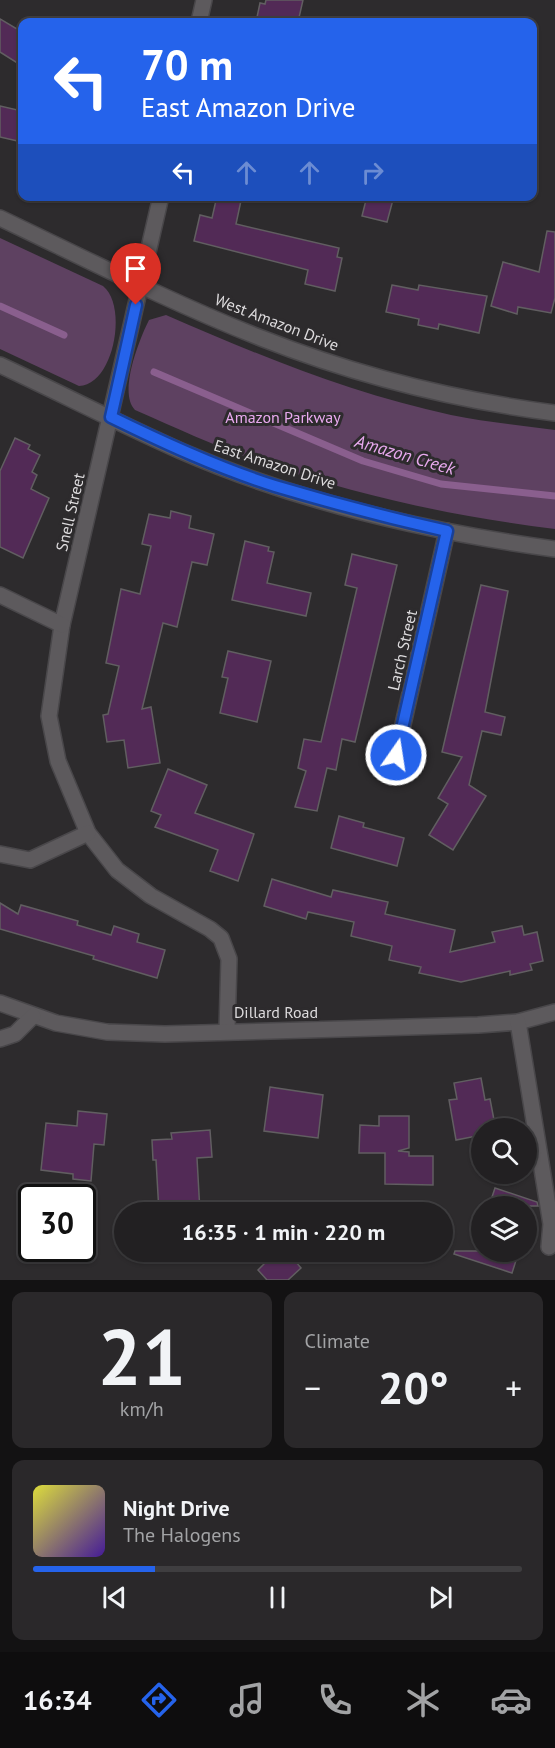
<!DOCTYPE html>
<html lang="en">
<head>
<meta charset="utf-8">
<style>
  body { margin:0; font-family:"PT Sans",sans-serif; background:#2a282a; color:#f1f3f6; height:100vh; display:flex; flex-direction:column; font-size:22px; white-space:nowrap }
  * { box-sizing:border-box; margin:0 }
  p { font-size:20px; color:#a2a3a5 }
  .icon { flex:none; width:33px; height:33px; fill:none; stroke:currentColor; stroke-width:2; stroke-linecap:round; stroke-linejoin:round }
  .map { position:relative; height:1280px; overflow:hidden }
  .panel { display:flex; flex-direction:column; gap:12px; padding:12px; background:#131213; flex:1 }
  .panel>* { flex:none }
  .guide { position:absolute; left:18px; top:18px; width:519px; height:183px; border-radius:12px; box-shadow:0 2px 4px #0004,0 0 0 2px #3f3e40; background:#2563eb; color:#fff; overflow:hidden }
  .tools { position:absolute; left:471px; top:1118px; display:grid; gap:12px }
  .tools a { display:grid; place-items:center; width:66px; height:66px; border-radius:50%; background:#222022; box-shadow:0 2px 4px #0004,0 0 0 2px #3f3e40; font-size:30px }
  .speed { position:absolute; left:18px; top:1184px; display:flex; gap:12px; font-size:30px; font-weight:700; text-align:center }
  .speed>* { display:grid; place-content:center; width:78px; height:78px; border-radius:50%; background:#222022; box-shadow:0 2px 4px #0004,0 0 0 2px #3f3e40; line-height:1 }
  .speed .limit { border:3px solid #111; border-radius:9px; background:#fff; color:#111 }
  .pin { position:absolute; display:grid; place-items:center; width:51px; height:51px; color:#fff; margin:-62px -26px; border-radius:50% 50% 50% 0; rotate:-45deg; box-shadow:0 0 6px #0007 }
  .pin .icon { rotate:45deg }
  .me { position:absolute; width:66px; margin:-33px; rotate:13deg; stroke-linejoin:round; filter:drop-shadow(0 0 4px #0008) }
  .turn { display:flex; align-items:center; gap:21px; height:126px; padding:0 24px; font-size:27px }
  .turn .icon { width:78px; height:78px; stroke-width:2.5 }
  .turn b { display:block; font-size:42px; line-height:51px }
  .lanes { display:flex; align-items:center; height:57px; padding:0 24px; background:#0003; justify-content:center; gap:30px; direction:ltr }
  .lanes .off { opacity:.35 }
  .big { font-size:45px; font-weight:600; line-height:1.1 }
  .panel .card { flex:1; display:flex; flex-direction:column; justify-content:center; gap:9px; min-width:0; padding:0 21px; border-radius:12px; background:#2a282a }
  .panel .dial { align-items:center; gap:0 }
  .dial b { font-size:78px; line-height:1 }
  .song { display:flex; align-items:center; gap:18px }
  .cover { width:72px; height:72px; border-radius:9px; background:linear-gradient(135deg,hsl(60 70% 55%),hsl(260 70% 35%)) }
  .played { height:6px; border-radius:3px; background:linear-gradient(90deg,#2563eb 25%,#3f3e40 25%) }
  .keys { display:flex; justify-content:space-around; direction:ltr }
  .heat { display:flex; justify-content:space-between; align-items:center; font-size:33px; direction:ltr }
  .panel .tiles { flex:1; display:grid; gap:12px; grid-template-columns:1fr 1fr }
  .card:last-child { grid-column:span 2 }
  .trip { position:absolute; left:114px; top:1202px; width:339px; height:60px; border-radius:30px; background:#222022; box-shadow:0 2px 4px #0004,0 0 0 2px #3f3e40; font-weight:600; line-height:60px; text-align:center }
  .tab-bar { display:flex; height:96px; justify-content:space-around; align-items:center; background:#0e0d0e; color:#a2a3a5 }
  .tab-bar .icon { width:42px; height:42px }
  .tab-bar .current { color:#2563eb }
  .tab-bar b { font-size:27px; color:#f1f3f6 }
  .map>svg:first-child { display:block }
  .green { fill:#5e4161 }
  .lines { fill:none; stroke-linecap:round; stroke-linejoin:round }
  .stream { stroke:#8a5f8e; stroke-width:7 }
  .building { fill:#522a56; stroke:#615e61; stroke-width:1.5 }
  .minor-casing { stroke:#49474a; stroke-width:18 }
  .minor { stroke:#5d5a5d; stroke-width:15 }
  .route-casing { stroke:#184099; stroke-width:15 }
  .route { stroke:#2563eb; stroke-width:10 }
  .labels { text-anchor:middle; stroke-width:6; stroke-linejoin:round; paint-order:stroke }
  .street-label { font-size:16px; fill:#dddbdd; stroke:#2d2b2d }
  .park-label { font-size:16px; fill:#eaaaf0; stroke:#2d2b2d }
  .water-label { font-size:18px; font-style:italic; fill:#e8a9ee; stroke:#2d2b2d }
</style>
</head>
<body>
<div class="map">
<svg width="555" height="1280" viewBox="0 0 555 1280">
  <rect width="100%" height="100%" fill="#2d2b2d"/>
  <g class="green">
    <path d="M0,238l103,48c25,20 11,99 -24,100l-79,-37z"/>
    <path d="M166,315c92,40 186,79 285,100 34,7 69,10 104,15v99c-98,-12 -195,-33 -289,-65 -44,-15 -88,-35 -131,-54 -17,-17 4,-70 14,-90z"/>
  </g>
  <g class="lines">
    <g class="stream">
      <polyline points="0,306 64,335"/>
      <polyline points="154,372 363,461 441,484 555,496"/>
    </g>
  </g>
  <g class="building">
    <polygon points="266,0 303,0 298,22 256,22 260,3 265,4"/>
    <polygon points="0,19 22,32 22,66 0,52"/>
    <polygon points="0,106 22,111 22,142 0,137"/>
    <polygon points="217,196 242,196 236,224 339,248 337,257 342,258 335,291 305,284 308,270 194,241 200,215 212,218"/>
    <polygon points="367,196 394,196 387,222 362,216"/>
    <polygon points="547,231 555,232 555,298 551,313 518,307 517,314 491,306 503,262 539,272"/>
    <polygon points="392,285 418,290 419,285 487,296 479,333 439,324 438,329 418,325 419,319 386,312"/>
    <polygon points="15,438 30,445 28,449 40,455 32,472 37,475 31,489 49,498 23,558 0,547 0,471"/>
    <polygon points="171,511 191,516 189,528 214,534 207,565 192,562 177,627 163,623 142,709 151,707 160,763 128,768 124,740 107,742 103,715 108,714 119,666 106,663 121,589 140,594 151,546 142,544 149,514 170,518"/>
    <polygon points="245,541 269,547 268,551 274,552 267,583 311,593 306,616 232,600"/>
    <polygon points="352,554 397,565 355,742 342,739 336,770 327,768 317,811 295,807 306,771 298,768 304,739 321,742 357,588 345,585"/>
    <polygon points="481,585 508,591 485,712 505,717 501,735 482,731 469,785 486,796 453,850 429,835 448,804 438,798 462,757 442,752"/>
    <polygon points="228,651 271,661 257,722 220,713 228,678 222,677"/>
    <polygon points="168,769 207,785 195,813 254,834 238,881 210,871 218,850 155,827 161,815 151,811"/>
    <polygon points="339,816 364,823 363,827 404,838 397,866 331,848"/>
    <polygon points="272,879 331,897 333,890 388,902 385,914 455,930 450,952 495,942 492,932 522,926 524,935 537,932 543,961 530,964 532,970 510,975 510,971 461,982 419,973 421,967 389,960 392,946 351,936 354,922 308,912 306,919 264,906"/>
    <polygon points="0,903 18,914 21,905 78,921 77,925 111,935 114,926 139,934 137,942 165,950 157,978 93,959 94,956 0,929"/>
    <polygon points="481,1078 485,1100 490,1099 494,1120 489,1121 490,1128 482,1128 482,1135 456,1140 449,1100 457,1099 454,1083"/>
    <polygon points="270,1087 323,1095 318,1138 264,1131"/>
    <polygon points="78,1111 107,1114 104,1145 94,1144 91,1181 73,1179 73,1174 41,1170 46,1123 77,1126"/>
    <polygon points="379,1116 409,1116 409,1148 398,1151 409,1152 409,1156 433,1156 433,1185 385,1184 385,1153 359,1153 360,1125 379,1126"/>
    <polygon points="210,1130 212,1157 197,1158 200,1212 159,1212 156,1160 153,1160 152,1140 172,1139 171,1133"/>
    <polygon points="495,1188 537,1202 538,1206 489,1206"/>
    <polygon points="253,1251 309,1251 296,1262 301,1268 288,1280 267,1280 258,1270 264,1264"/>
    <polygon points="455,1251 519,1251 512,1273 454,1254"/>
  </g>
  <g class="lines">
    <g class="minor-casing">
      <g id="minor">
        <polyline points="199,22 204,0"/>
        <polyline points="161,196 62,625 49,716 58,761 88,833 117,870 151,896 210,929 221,938 229,959 227,1030"/>
        <path d="M0,218c86,41 172,85 261,120 94,37 193,62 294,75"/>
        <path d="M0,365c60,28 120,59 181,86 117,51 248,81 374,98"/>
        <polyline points="0,595 62,625"/>
        <polyline points="391,777 447,531"/>
        <polyline points="0,854 30,860 88,833"/>
        <polyline points="0,1003 56,1023 107,1032 165,1034 478,1025 518,1022 555,1012"/>
        <polyline points="518,1022 551,1224 549,1247"/>
        <polyline points="0,1039 15,1034 33,1016"/>
      </g>
    </g>
    <use href="#minor" class="minor"/>
  </g>
  <g class="lines">
    <g class="route-casing">
      <path id="route" d="M136,305l-25,112c53,26 107,51 164,69 57,17 114,32 172,45l-51,224"/>
    </g>
    <use href="#route" class="route"/>
  </g>
  <g class="labels">
    <g class="street-label">
      <text transform="translate(277 322) rotate(21)" y="6">West Amazon Drive</text>
      <text transform="translate(275 464) rotate(18)" y="6">East Amazon Drive</text>
      <text transform="translate(70 512) rotate(-77)" y="6">Snell Street</text>
      <text transform="translate(402 650) rotate(-77)" y="6">Larch Street</text>
      <text x="276" y="1018">Dillard Road</text>
    </g>
    <g class="park-label">
      <text x="283" y="423">Amazon Parkway</text>
    </g>
    <g class="water-label">
      <text transform="translate(405 455) rotate(16)" y="6">Amazon Creek</text>
    </g>
  </g>
</svg>
<div class="tools">
<a><svg class="icon" aria-label="search" viewBox="0 0 24 24"><circle cx="10" cy="10" r="6"/><path d="M15 15l6 6"/></svg></a>
<a><svg class="icon" aria-label="layers" viewBox="0 0 24 24"><path d="M12 4l9 5-9 5-9-5zM3 14l9 5 9-5"/></svg></a>
</div>
<div class="speed"><div class="limit">30</div></div>
<div class="pin" style="left:136px;top:305px;background:#d93025"><svg class="icon" aria-label="arrive" viewBox="0 0 24 24"><path d="M6 21V4h12l-3 4 3 4H6"/></svg></div>
<svg class="me" style="left:396px;top:755px" viewBox="-20 -20 40 40"><circle r="17" fill="#2563eb" stroke="#fff" stroke-width="3"/><path d="M0-11L8 9 0 5-8 9z" fill="#fff"/></svg>
<div class="trip">16:35 · 1 min · 220 m</div>
<div class="guide">
<div class="turn"><svg class="icon" aria-label="left" viewBox="0 0 24 24"><path d="M17 20v-9H6M10 6l-5 5 5 5"/></svg><div><b>70 m</b>East Amazon Drive</div></div>
<div class="lanes"><svg class="icon" aria-label="left" viewBox="0 0 24 24"><path d="M17 20v-9H6M10 6l-5 5 5 5"/></svg><svg class="icon off" aria-label="ahead" viewBox="0 0 24 24"><path d="M12 20V5M6 11l6-6 6 6"/></svg><svg class="icon off" aria-label="ahead" viewBox="0 0 24 24"><path d="M12 20V5M6 11l6-6 6 6"/></svg><svg class="icon off" aria-label="right" viewBox="0 0 24 24"><path d="M7 20v-9h11M14 6l5 5-5 5"/></svg></div>
</div>
</div>
<section class="panel">
<div class="tiles">
<div class="card dial"><b>21</b><p>km/h</p></div>
<div class="card"><p>Climate</p>
<div class="heat"><a>−</a><b class="big">20°</b><a>+</a></div>
</div>
<div class="card">
<div class="song"><i class="cover"></i><div><b>Night Drive</b><p>The Halogens</p></div></div>
<div class="played"></div>
<div class="keys"><svg class="icon" aria-label="previous" viewBox="0 0 24 24"><path d="M18 5L8 12l10 7zM5 5v14"/></svg><svg class="icon" aria-label="pause" viewBox="0 0 24 24"><path d="M8 5v14M16 5v14"/></svg><svg class="icon" aria-label="next" viewBox="0 0 24 24"><path d="M6 5l10 7-10 7zM19 5v14"/></svg></div>
</div>
</div>
</section>
<nav class="tab-bar">
<b>16:34</b>
<svg class="icon current" aria-label="directions" viewBox="0 0 24 24"><path d="M12 3l9 9-9 9-9-9zM9 14v-3h6M13 9l2 2-2 2"/></svg>
<svg class="icon" aria-label="music" viewBox="0 0 24 24"><path d="M9 18V5l10-2v13"/><circle cx="6" cy="18" r="3"/><circle cx="16" cy="16" r="3"/></svg>
<svg class="icon" aria-label="phone" viewBox="0 0 24 24"><path d="M5 4h4l2 5-3 2q2 4 5 5l2-3 5 2v4C11 20 4 13 5 4z"/></svg>
<svg class="icon" aria-label="climate" viewBox="0 0 24 24"><path d="M12 3v18M4 7l16 10M4 17L20 7"/></svg>
<svg class="icon" aria-label="car" viewBox="0 0 24 24"><path d="M5 17H2v-5l4-1 3-4h7l3 4 3 1v5h-3M9 17h6M6 11h13"/><circle cx="7" cy="17" r="2"/><circle cx="17" cy="17" r="2"/></svg>
</nav>
</body>
</html>
